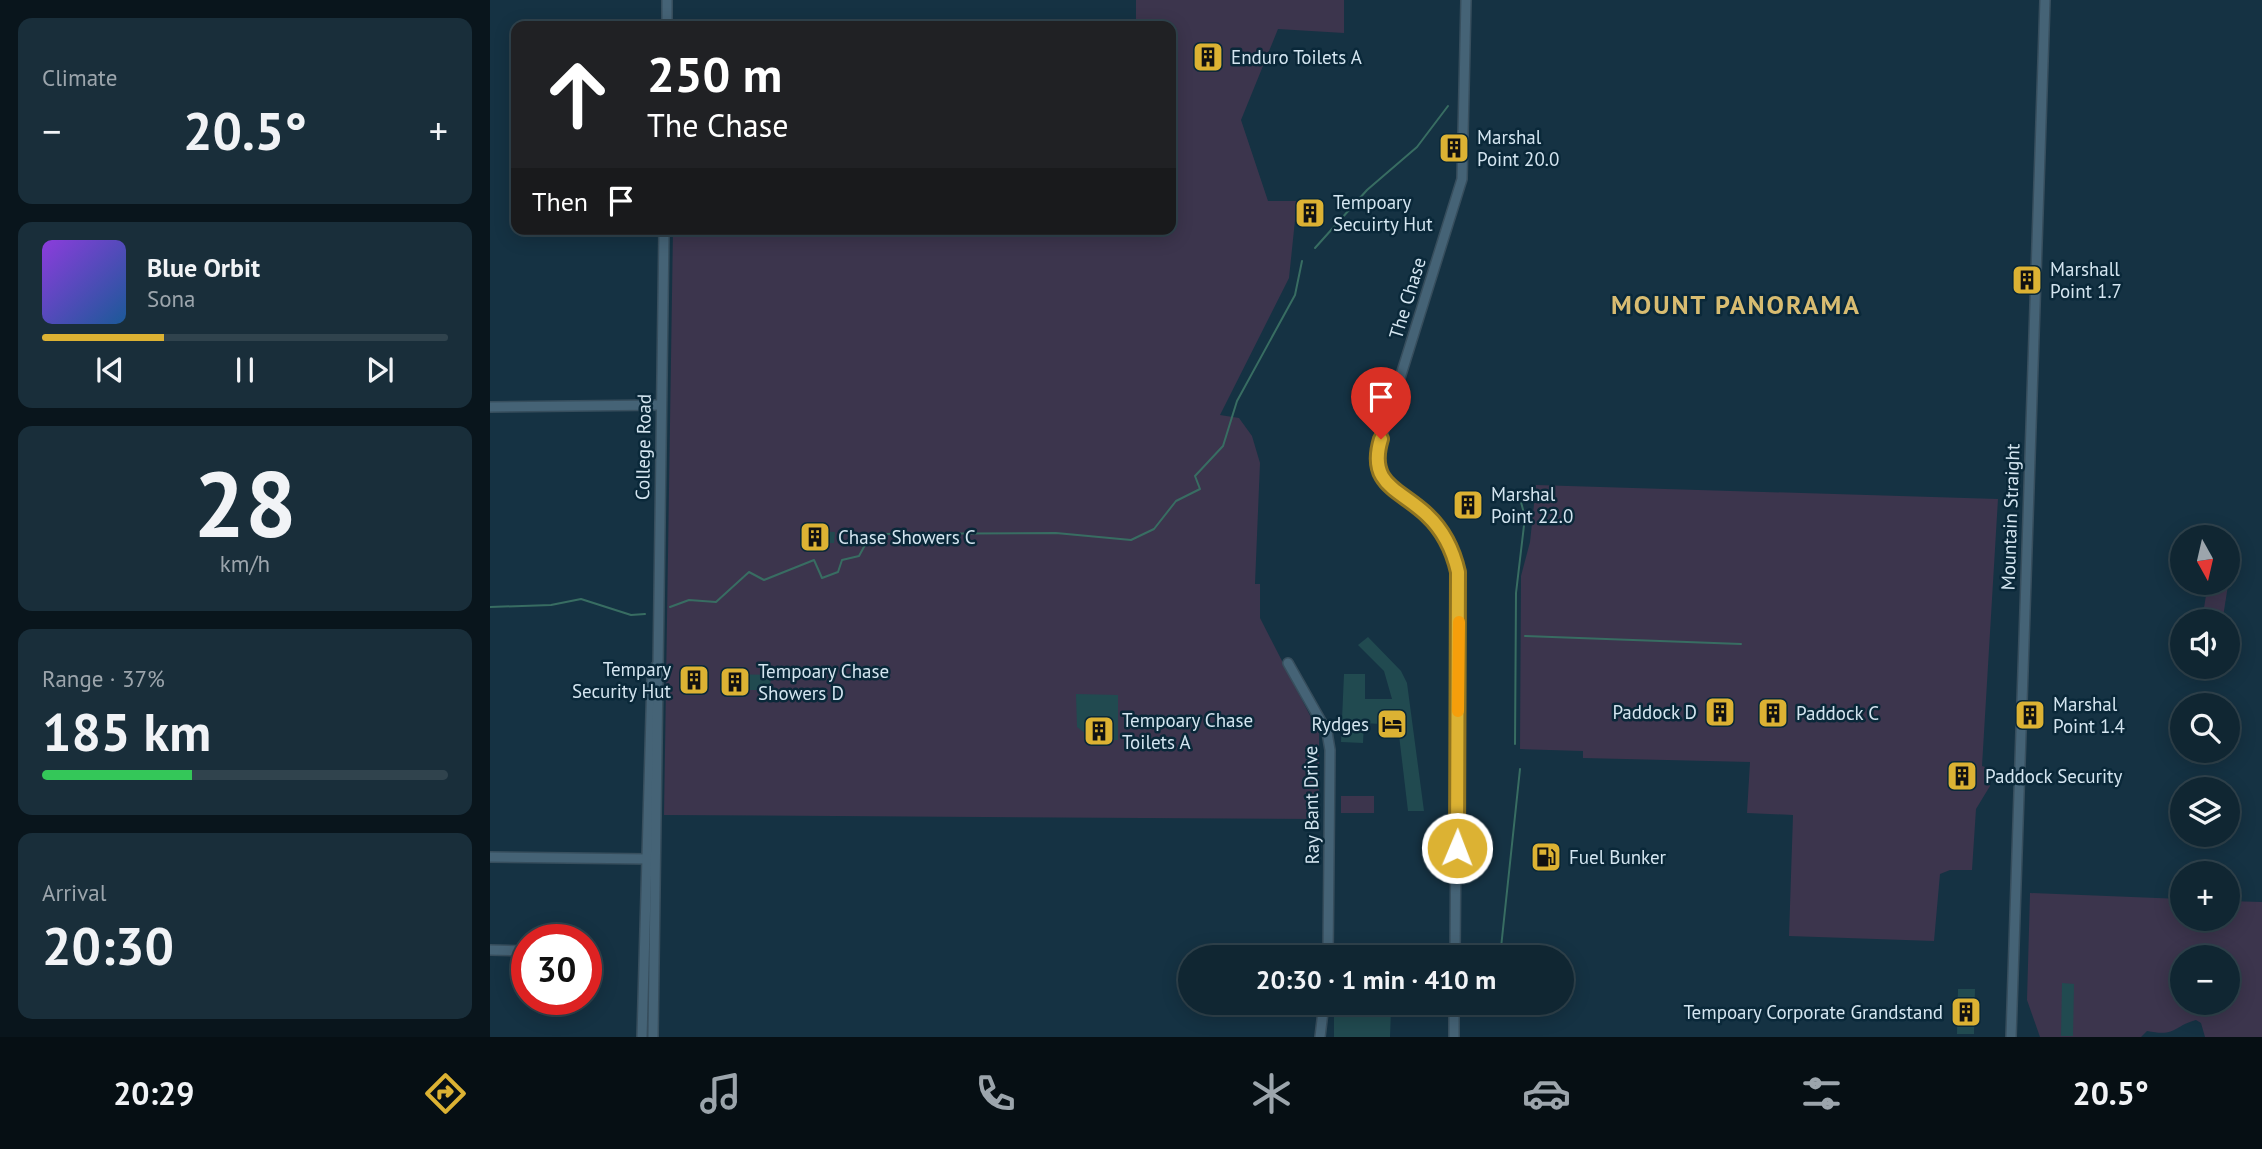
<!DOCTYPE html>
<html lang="en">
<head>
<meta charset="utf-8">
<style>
  body { margin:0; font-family:"PT Sans",sans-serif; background:#192e3a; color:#f1f3f6; height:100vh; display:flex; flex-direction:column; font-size:26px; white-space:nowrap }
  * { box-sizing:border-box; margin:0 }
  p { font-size:23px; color:#9ca5ac }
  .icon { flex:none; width:38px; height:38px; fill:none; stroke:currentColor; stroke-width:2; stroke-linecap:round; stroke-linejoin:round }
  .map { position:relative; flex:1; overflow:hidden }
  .panel { display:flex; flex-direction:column; gap:18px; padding:18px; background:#09151c; width:490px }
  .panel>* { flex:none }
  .top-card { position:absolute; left:21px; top:21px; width:665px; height:214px; border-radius:14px; box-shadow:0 4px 18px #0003,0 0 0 2px #30434d; background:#202124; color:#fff; overflow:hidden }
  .needle { width:46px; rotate:172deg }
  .buttons { position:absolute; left:1680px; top:525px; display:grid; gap:14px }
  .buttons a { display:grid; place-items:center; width:70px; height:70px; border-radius:50%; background:#102632; box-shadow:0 4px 18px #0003,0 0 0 2px #30434d; font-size:35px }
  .speed { position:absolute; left:21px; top:924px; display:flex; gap:14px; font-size:35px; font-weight:700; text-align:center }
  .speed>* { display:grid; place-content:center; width:91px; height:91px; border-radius:50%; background:#102632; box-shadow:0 4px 18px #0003,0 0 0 2px #30434d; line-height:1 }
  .speed .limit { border:10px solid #d22; background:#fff; color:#111 }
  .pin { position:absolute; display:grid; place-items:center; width:60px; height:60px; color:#fff; margin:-72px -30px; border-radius:50% 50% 50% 0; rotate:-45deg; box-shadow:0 0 7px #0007 }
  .pin .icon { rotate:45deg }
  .me { position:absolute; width:77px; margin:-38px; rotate:1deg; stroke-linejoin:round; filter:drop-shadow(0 0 5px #0008) }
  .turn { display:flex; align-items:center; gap:24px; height:147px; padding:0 21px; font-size:32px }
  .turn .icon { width:91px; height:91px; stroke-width:2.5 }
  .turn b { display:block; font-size:49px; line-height:60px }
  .then { display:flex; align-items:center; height:66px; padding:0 21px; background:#0003; gap:14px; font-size:26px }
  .big { font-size:52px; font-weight:700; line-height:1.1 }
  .panel .card { flex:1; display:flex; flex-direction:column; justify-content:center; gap:10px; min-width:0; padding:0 24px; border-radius:14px; background:#192e3a }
  .panel .dial { align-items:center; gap:0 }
  .dial b { font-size:91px; line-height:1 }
  .song { display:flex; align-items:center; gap:21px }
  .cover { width:84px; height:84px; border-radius:10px; background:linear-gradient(135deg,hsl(270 70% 55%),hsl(210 70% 35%)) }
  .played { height:7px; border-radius:4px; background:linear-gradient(90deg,#dcb233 30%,#30434d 30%) }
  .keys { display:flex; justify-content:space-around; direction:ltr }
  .heat { display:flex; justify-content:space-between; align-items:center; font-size:38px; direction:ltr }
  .charge { height:10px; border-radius:5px; background:linear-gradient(90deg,#34c759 37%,#30434d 0) }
  .trip { position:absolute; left:688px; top:945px; width:396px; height:70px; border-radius:35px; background:#102632; box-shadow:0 4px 18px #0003,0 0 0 2px #30434d; font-weight:700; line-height:70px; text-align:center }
  .tab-bar { display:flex; height:112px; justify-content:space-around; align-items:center; background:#060f14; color:#9ca5ac }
  .tab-bar .icon { width:49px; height:49px }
  .tab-bar .selected { color:#dcb233 }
  .tab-bar b { font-size:32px; color:#f1f3f6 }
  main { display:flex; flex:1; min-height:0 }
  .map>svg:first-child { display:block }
  .green { fill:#3c354d; fill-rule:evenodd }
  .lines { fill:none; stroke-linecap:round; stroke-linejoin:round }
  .stream { stroke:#386d62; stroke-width:2 }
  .building { fill:#214a50 }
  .minor-casing { stroke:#374e5d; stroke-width:12 }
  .minor { stroke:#456376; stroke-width:9 }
  .route-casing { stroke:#8f7421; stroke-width:18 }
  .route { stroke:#dcb233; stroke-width:12 }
  .slow { stroke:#f59e0b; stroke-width:12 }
  .labels { text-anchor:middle; stroke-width:5; stroke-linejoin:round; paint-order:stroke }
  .poi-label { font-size:19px; fill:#d4e5f0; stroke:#0a2839; text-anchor:start }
  .street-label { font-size:19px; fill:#d4e5f0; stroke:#0a2839 }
  .district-label { font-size:26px; font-weight:bold; letter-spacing:2px; fill:#d8bc71; stroke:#0a2839 }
</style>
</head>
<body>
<main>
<section class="panel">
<div class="card"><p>Climate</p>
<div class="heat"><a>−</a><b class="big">20.5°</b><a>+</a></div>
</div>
<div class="card">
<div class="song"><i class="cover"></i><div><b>Blue Orbit</b><p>Sona</p></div></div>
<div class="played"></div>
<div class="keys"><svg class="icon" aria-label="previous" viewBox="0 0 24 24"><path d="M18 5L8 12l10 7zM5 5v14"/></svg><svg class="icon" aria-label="pause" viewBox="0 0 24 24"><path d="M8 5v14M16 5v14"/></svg><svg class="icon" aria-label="next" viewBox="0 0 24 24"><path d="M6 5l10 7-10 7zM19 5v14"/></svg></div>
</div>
<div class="card dial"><b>28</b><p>km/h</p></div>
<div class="card"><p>Range · 37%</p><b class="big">185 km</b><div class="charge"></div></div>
<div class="card"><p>Arrival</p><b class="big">20:30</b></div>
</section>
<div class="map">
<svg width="1772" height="1037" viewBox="0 0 1772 1037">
  <rect width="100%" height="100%" fill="#153243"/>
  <g class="green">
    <polygon points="646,0 854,0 854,33 788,29 751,120 778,201 807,201 799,278 730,415 749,418 762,436 770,463 765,584 770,584 770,618 829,733 829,819 174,815 183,229 681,229 681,26 646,26"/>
    <polygon points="1046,485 1508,499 1492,766 1501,769 1500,786 1486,809 1482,870 1460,870 1450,874 1444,941 1299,936 1303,815 1257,813 1260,762 1093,758 1093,751 1030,749 1031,576 1040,542"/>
    <polygon points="1739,579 1733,617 1713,614 1718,583 1738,583"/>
    <rect x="851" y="796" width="33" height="17"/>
    <path d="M1540,893l152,6v20h46v-18l34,1v135h-57l-4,-14 -5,-3c-23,6 -19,17 -49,11l-6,6h-101l-13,-37zM1692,957h46v46h-46z"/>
  </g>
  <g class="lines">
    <g class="stream">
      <polyline points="825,248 877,190 927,147 958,106"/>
      <polyline points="0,607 61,605 91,599 141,615 155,614"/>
      <polyline points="180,607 199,600 226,602 259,572 274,580 324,560 332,578 348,572 352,560 369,556 381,534 566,533 641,540 664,529 686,501 710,489 705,476 733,446 747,401 805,295 812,261"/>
      <polyline points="1035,636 1251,644"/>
      <polyline points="1025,744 1026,593 1035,517 1028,491"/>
      <polyline points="1010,957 1030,769"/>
    </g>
  </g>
  <g class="building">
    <polygon points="318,531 345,532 344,543 318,543"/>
    <polygon points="878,637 911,671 917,683 934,811 918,811 909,735 890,724 874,723 873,743 851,742 854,674 875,674 875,699 902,699 894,671 868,645"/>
    <polygon points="232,674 281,675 280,690 230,690"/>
    <polygon points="586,694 628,695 628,740 604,740 587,727"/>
    <polygon points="1216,705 1244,705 1244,719 1216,718"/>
    <polygon points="1269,706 1297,707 1297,721 1269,720"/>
    <polygon points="1572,983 1584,984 1583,1036 1571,1036"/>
    <polygon points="1468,989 1485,989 1484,1034 1467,1034"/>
    <polygon points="844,1003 894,1003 894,1010 901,1010 900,1037 844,1037"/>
  </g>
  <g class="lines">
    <g class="minor-casing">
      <g id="minor">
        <polyline points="177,26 177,0"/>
        <polyline points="0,407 171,405"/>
        <polyline points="798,663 837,732 840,750 838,957"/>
        <polyline points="0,857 159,859"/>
        <polyline points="0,950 37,951"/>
        <polyline points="965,957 968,572 961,548 944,522 891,477 887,461 891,439 972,179 976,0"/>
        <polyline points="152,1037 162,678 166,666"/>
        <polyline points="163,1037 174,229"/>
        <polyline points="830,1037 834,1003"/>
        <polyline points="964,1037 964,1003"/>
        <polyline points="1521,1037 1555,0"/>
      </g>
    </g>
    <use href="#minor" class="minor"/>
  </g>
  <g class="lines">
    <g class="route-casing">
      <path id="route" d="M891,439c-14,46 19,50 46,76 16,15 26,35 31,57l-1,276"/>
    </g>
    <use href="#route" class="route"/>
    <polyline class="slow" points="968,711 969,622"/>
  </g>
  <defs>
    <g id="building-square" transform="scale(1.575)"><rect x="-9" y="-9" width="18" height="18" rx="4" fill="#dcb233" stroke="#0a2839"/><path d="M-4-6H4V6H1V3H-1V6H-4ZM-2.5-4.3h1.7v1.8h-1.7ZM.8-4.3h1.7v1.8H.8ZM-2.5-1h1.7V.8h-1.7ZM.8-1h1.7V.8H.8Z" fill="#111"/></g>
    <g id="hotel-square" transform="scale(1.575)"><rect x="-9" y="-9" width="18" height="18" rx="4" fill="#dcb233" stroke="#0a2839"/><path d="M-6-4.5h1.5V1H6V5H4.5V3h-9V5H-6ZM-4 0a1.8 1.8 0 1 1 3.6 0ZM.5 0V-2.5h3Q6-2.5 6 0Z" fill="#111"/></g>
    <g id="fuel-square" transform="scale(1.575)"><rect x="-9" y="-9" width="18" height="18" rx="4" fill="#dcb233" stroke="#0a2839"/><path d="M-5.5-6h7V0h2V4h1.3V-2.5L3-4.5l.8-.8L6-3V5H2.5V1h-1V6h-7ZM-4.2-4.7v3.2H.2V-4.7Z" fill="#111"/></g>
  </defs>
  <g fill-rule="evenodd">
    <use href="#building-square" x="718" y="57"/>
    <use href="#building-square" x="964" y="148"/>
    <use href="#building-square" x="820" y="213"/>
    <use href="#building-square" x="1537" y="280"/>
    <use href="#building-square" x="978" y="505"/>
    <use href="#building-square" x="325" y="537"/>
    <use href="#building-square" x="204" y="680"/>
    <use href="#building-square" x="245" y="682"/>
    <use href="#building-square" x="1230" y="712"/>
    <use href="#building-square" x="1283" y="713"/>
    <use href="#building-square" x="1540" y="715"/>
    <use href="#hotel-square" x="902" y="724"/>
    <use href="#building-square" x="609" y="731"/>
    <use href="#building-square" x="1472" y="776"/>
    <use href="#fuel-square" x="1056" y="857"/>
    <use href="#building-square" x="1476" y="1012"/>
  </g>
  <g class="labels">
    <g class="poi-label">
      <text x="741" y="64">Enduro Toilets A</text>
      <text x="987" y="144">Marshal<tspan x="987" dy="22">Point 20.0</tspan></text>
      <text x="843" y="209">Tempoary<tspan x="843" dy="22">Secuirty Hut</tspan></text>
      <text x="1560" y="276">Marshall<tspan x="1560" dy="22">Point 1.7</tspan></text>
      <text x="1001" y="501">Marshal<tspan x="1001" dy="22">Point 22.0</tspan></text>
      <text x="348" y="544">Chase Showers C</text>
      <text x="181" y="676" text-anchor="end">Tempary<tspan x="181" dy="22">Security Hut</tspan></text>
      <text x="268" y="678">Tempoary Chase<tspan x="268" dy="22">Showers D</tspan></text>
      <text x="1563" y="711">Marshal<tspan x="1563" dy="22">Point 1.4</tspan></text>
      <text x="1207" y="719" text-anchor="end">Paddock D</text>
      <text x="1306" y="720">Paddock C</text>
      <text x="632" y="727">Tempoary Chase<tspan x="632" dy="22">Toilets A</tspan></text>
      <text x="879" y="731" text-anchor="end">Rydges</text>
      <text x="1495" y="783">Paddock Security</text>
      <text x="1079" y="864">Fuel Bunker</text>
      <text x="1453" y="1019" text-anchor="end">Tempoary Corporate Grandstand</text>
    </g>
    <g class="street-label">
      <text transform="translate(917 298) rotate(-73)" y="7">The Chase</text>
      <text transform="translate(153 447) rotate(-89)" y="7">College Road</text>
      <text transform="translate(1520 517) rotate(-88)" y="7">Mountain Straight</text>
      <text transform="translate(821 805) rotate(-91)" y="7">Ray Bant Drive</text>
    </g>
    <g class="district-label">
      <text x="1246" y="314">MOUNT PANORAMA</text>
    </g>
  </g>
</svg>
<div class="buttons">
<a><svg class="needle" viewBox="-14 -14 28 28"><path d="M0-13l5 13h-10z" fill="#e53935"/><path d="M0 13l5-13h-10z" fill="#9ca5ac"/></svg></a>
<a><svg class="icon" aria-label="sound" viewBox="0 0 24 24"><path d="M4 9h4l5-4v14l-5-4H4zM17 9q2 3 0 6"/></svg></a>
<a><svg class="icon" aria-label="search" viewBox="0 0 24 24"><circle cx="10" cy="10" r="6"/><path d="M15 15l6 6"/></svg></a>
<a><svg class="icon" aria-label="layers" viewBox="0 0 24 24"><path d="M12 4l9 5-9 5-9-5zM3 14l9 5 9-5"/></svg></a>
<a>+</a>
<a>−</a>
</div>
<div class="speed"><div class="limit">30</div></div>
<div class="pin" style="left:891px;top:439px;background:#d93025"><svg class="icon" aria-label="arrive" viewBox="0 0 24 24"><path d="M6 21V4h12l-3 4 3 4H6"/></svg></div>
<svg class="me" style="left:967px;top:848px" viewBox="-20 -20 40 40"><circle r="17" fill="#dcb233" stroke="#fff" stroke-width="3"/><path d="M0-11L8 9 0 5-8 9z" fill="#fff"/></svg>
<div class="trip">20:30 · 1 min · 410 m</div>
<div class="top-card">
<div class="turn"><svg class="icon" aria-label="ahead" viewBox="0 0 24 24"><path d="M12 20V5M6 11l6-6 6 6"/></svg><div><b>250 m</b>The Chase</div></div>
<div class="then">Then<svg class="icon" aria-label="arrive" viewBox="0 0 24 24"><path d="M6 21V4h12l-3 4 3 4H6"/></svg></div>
</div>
</div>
</main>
<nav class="tab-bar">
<b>20:29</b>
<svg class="icon selected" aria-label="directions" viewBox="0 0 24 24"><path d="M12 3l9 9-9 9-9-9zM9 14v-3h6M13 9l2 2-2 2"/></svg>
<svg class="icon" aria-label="music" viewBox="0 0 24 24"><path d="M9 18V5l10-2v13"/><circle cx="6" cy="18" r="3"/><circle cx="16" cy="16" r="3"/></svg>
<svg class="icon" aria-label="phone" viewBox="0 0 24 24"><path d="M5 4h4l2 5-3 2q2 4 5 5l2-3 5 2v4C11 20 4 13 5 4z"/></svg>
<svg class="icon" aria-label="climate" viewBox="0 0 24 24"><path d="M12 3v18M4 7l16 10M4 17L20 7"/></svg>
<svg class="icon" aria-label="car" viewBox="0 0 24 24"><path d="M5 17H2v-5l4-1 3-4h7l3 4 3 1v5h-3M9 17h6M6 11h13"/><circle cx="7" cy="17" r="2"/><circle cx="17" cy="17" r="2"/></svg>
<svg class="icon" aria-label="filters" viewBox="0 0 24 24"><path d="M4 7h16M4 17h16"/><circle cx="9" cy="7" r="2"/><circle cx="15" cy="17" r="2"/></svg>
<b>20.5°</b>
</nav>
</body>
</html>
